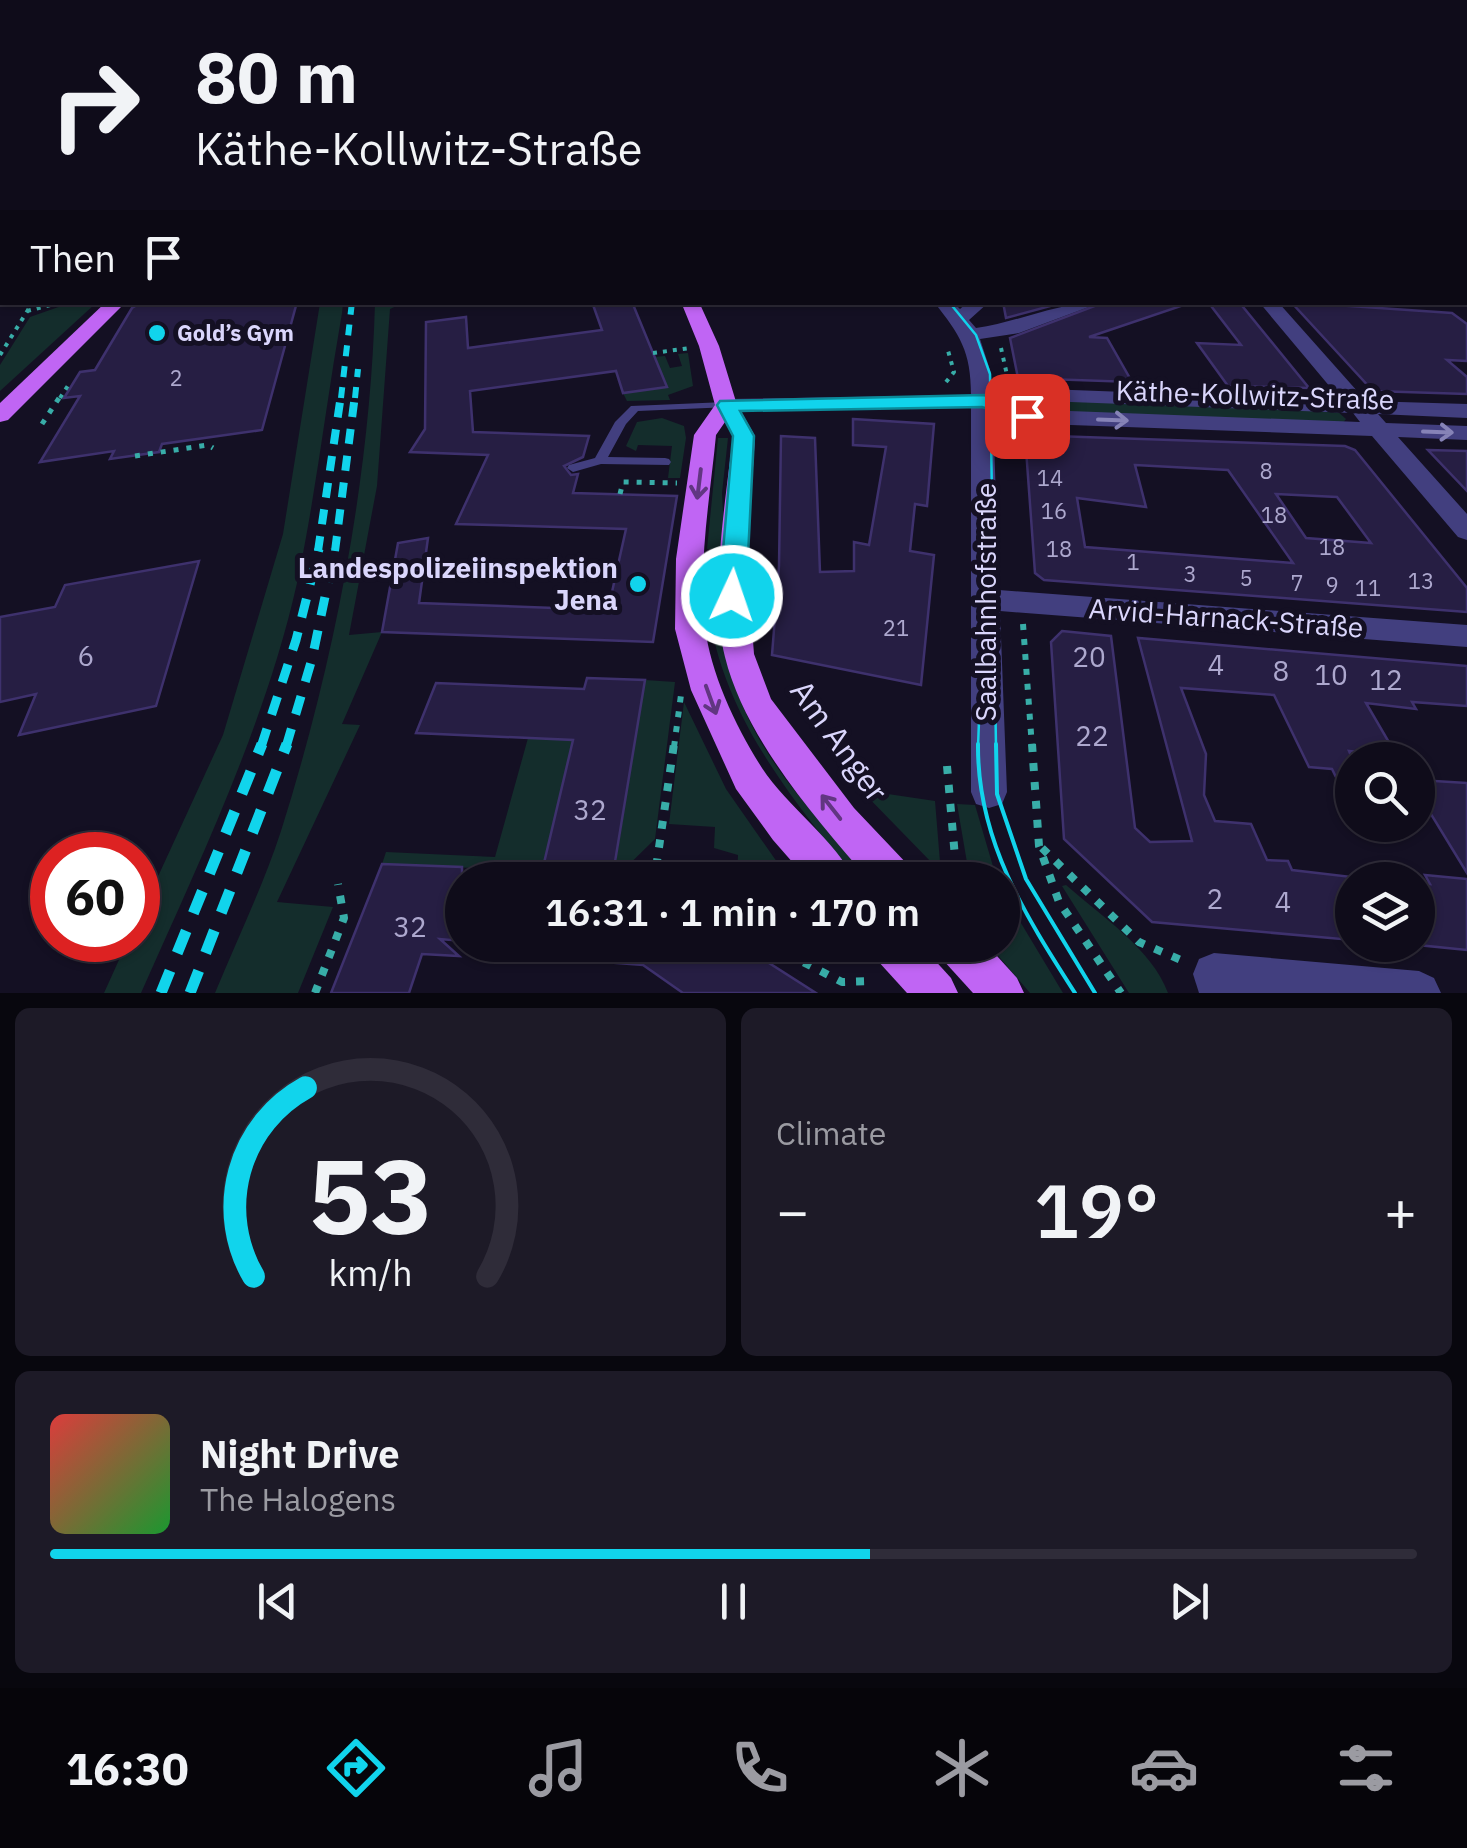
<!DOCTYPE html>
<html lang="en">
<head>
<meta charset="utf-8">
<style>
  body { margin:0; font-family:"IBM Plex Sans",sans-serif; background:#1d1a27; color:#f1f3f6; height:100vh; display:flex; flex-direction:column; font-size:38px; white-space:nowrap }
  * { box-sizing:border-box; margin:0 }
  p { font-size:32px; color:#9b9ba2 }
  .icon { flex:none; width:55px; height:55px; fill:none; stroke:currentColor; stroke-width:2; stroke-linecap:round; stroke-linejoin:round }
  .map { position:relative; height:993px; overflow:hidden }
  .drawer { display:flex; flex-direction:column; gap:15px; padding:15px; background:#08070e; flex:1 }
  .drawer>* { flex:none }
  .top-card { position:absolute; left:0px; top:0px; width:1468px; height:305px; box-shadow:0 2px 8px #0004,0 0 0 2px #2f2c39; background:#0f0c1a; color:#f1f3f6; overflow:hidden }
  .controls { position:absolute; left:1335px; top:742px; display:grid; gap:20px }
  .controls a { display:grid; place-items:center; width:100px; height:100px; border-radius:50%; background:#0f0c1a; box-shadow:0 2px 8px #0004,0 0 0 2px #2f2c39; font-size:50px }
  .speed { position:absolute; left:30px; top:832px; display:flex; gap:20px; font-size:50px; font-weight:700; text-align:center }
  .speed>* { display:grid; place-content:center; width:130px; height:130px; border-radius:50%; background:#0f0c1a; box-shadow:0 2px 8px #0004,0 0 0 2px #2f2c39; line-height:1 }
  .speed .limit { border:15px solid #d22; background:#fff; color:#111 }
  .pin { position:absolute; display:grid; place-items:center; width:85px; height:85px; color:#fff; margin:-42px; border-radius:20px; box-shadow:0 5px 15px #0006 }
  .me { position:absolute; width:110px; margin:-55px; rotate:3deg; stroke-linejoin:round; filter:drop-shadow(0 0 8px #0008) }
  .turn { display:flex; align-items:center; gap:35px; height:210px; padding:0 30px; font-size:45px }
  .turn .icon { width:130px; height:130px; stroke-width:2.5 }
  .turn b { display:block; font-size:70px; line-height:85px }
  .then { display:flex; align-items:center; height:95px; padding:0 30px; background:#0003; gap:20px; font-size:38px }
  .big { font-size:75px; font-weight:600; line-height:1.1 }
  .drawer .tile { flex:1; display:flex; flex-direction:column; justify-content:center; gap:15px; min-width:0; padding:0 35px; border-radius:15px; background:#1d1a27 }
  .drawer .dial { align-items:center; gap:0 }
  .dial svg { height:260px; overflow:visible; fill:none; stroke:#2f2c39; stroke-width:7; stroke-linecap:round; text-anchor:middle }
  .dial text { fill:#f1f3f6; stroke:none }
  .song { display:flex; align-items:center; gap:30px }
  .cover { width:120px; height:120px; border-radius:15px; background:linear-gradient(135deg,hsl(0 70% 55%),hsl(130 70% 35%)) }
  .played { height:10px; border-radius:5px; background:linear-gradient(90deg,#11d4ec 60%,#2f2c39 60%) }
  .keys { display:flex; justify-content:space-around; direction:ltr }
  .heat { display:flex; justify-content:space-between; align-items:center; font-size:55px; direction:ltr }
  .drawer .tiles { flex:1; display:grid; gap:15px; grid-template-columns:1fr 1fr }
  .tile:last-child { grid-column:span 2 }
  .trip { position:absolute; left:445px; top:862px; width:575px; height:100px; border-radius:50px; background:#0f0c1a; box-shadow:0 2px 8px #0004,0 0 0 2px #2f2c39; font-weight:600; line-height:100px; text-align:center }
  .tab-bar { display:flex; height:160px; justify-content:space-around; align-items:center; background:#06050a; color:#9b9ba2 }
  .tab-bar .icon { width:70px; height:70px }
  .tab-bar .on { color:#11d4ec }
  .tab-bar b { font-size:45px; color:#f1f3f6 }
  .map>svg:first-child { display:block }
  .green { fill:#142d2c }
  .building { fill:#261e43; stroke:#3e316d; stroke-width:2.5; fill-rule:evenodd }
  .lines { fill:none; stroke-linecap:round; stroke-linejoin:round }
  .path-far3 { stroke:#38ada8; stroke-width:4; stroke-dasharray:4 6; stroke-linecap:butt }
  .path-far2 { stroke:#38ada8; stroke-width:5; stroke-dasharray:5 8; stroke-linecap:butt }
  .path-far1 { stroke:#38ada8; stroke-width:6; stroke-dasharray:6 9; stroke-linecap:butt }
  .path { stroke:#38ada8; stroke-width:8; stroke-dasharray:8 11; stroke-linecap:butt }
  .lane { fill:#423f7f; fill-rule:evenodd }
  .street { fill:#423f7f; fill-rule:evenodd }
  .primary { fill:#c065f4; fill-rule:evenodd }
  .tram-far1 { stroke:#11d4ec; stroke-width:2.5 }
  .tram { stroke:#11d4ec; stroke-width:4 }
  .rail-far3 { stroke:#11d4ec; stroke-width:6; stroke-dasharray:11 10; stroke-linecap:butt }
  .rail-far2 { stroke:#11d4ec; stroke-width:8; stroke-dasharray:15 12; stroke-linecap:butt }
  .rail-far1 { stroke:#11d4ec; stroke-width:9; stroke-dasharray:19 15; stroke-linecap:butt }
  .rail { stroke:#11d4ec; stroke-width:11; stroke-dasharray:24 19; stroke-linecap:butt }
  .oneway { stroke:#8683b7 }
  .oneway2 { stroke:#613681 }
  .route { fill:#11d4ec; stroke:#0b8a99; stroke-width:2.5 }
  .poi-dot { fill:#11d4ec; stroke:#141023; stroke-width:4 }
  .labels { text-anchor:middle; stroke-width:10; stroke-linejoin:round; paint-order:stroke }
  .far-poi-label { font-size:22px; font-weight:bold; fill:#dad6fc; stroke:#141023; text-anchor:start }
  .number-label { font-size:22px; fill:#ada8ce }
  .street-label { font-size:28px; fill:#dad6fc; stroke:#141023 }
  .poi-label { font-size:28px; font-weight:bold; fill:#dad6fc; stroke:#141023; text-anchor:end }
  .near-number-label { font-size:28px; fill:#ada8ce }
  .near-street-label { font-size:32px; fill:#dad6fc; stroke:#141023 }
</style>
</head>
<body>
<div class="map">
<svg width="1467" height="993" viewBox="0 0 1467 993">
  <rect width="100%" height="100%" fill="#141023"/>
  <g class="green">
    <polygon points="70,303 96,303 0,391 0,365 30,317"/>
    <path d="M320,303h23l-1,10c-16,90 -26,181 -45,270 -32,142 -97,277 -156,410h-37l24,-53h10v-20l85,-185 60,-201z"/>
    <path d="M375,303h28l-13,6 -13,177 -28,149 33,-3 -40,92 18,1 -83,177 56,5 -35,86h-83c22,-53 48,-107 66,-162 53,-168 89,-352 94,-528z"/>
    <polygon points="688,353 693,386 668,395 670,400 627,401 623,393 667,387 654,357 665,356 670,368 682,366 678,354"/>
    <polygon points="1020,399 1337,411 1346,419 1342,424 1032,413 1015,405"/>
    <polygon points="662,418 684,426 686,438 680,478 668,478 672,446 638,445 636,451 626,446 637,422"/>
    <polygon points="718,438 728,438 722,493 725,549 707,549"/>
    <path d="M706,566l16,1c3,36 1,80 12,115 24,78 86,140 141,198h-17c-76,-92 -154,-188 -152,-314z"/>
    <polygon points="645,680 675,682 655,839 613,880"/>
    <polygon points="684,702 726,789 777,862 778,880 737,880 738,855 714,848 715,827 669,824"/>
    <polygon points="528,738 573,740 540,880 493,880 496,869 382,864 386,852 495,857"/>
    <polygon points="861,790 935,801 940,862 935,866"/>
    <polygon points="957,804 975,805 997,880 970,880"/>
    <path d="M1066,885c35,31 86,64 102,108h-39l-67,-107z"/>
    <polygon points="1003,893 1063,993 1030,993 989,945 1002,945"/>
  </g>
  <g class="building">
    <polygon points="142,302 297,302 262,430 162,444 159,452 110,459 114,451 40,462 80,396 64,398 80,372 95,370 132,308"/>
    <polygon points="592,302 632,302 667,387 623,393 616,371 470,391 473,432 589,436 583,457 564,466 571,475 578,474 573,493 677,496 653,642 382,632 398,543 428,538 419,603 608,610 626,529 456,524 488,455 410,452 425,429 426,322 466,317 468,348 602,330"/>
    <polygon points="1003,302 1065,302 1006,318"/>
    <polygon points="1105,302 1180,302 1181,306 1089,337 1107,338 1132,382 1018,378 1010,338"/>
    <polygon points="1208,302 1239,302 1309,388 1228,386 1197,343 1241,345"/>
    <polygon points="1291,302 1452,313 1467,324 1467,361 1447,360 1467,377 1467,394 1373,391"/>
    <polygon points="853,419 934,424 927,506 915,504 910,551 934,555 921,685 772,655 779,566 781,436 815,438 820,572 854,571 854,542 869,545 886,447 853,445"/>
    <path d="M1025,435l320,11 10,4 112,138v24l-423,-32 -9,-7zM1135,465l93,5 65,93 -208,-16 -8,-49 69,9zM1276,494l61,3 34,46 -65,-5z"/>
    <polygon points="1428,450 1467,451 1467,491"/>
    <polygon points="199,561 156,706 19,735 36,694 0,702 0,617 55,607 65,585"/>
    <polygon points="1062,631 1111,636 1135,828 1150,842 1192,841 1138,638 1467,666 1467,706 1412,702 1416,709 1366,703 1397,756 1349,751 1352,758 1352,810 1332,769 1309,767 1274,695 1181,688 1206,754 1204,795 1215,821 1251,824 1267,860 1288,861 1292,870 1352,877 1352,940 1152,922 1064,839 1051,642"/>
    <polygon points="587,678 645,680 612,880 540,880 573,740 416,733 436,683 584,689"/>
    <polygon points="1418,780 1467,783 1467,873 1418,793"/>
    <polygon points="382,864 462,867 462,941 440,939 459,956 422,954 409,993 331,993"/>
    <polygon points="1425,875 1467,879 1467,950 1418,945 1418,883 1430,884"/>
    <polygon points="579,945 741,945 816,993 683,993 643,965 579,960"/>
  </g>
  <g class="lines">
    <g class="path-far3">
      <polyline points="27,311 62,302"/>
      <polyline points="1001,348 1007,375"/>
      <polyline points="653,353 690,348"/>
      <polyline points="0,355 33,302"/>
      <polyline points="946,382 954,372 947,347"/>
      <polyline points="60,398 69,384"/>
    </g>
    <g class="path-far2">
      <polyline points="42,424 61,395"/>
      <polyline points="135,456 208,445 213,448"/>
      <polyline points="620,494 623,482 677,483"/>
    </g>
    <g class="path-far1">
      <polyline points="1023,624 1032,747"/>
      <polyline points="674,747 681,695"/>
    </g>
    <g class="path">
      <polyline points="1032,744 1039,846 1059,902 1121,993"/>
      <polyline points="947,766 957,880"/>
      <polyline points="1042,848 1139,942 1188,963"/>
      <polyline points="664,880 655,875 674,744"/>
      <polyline points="770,945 842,982 873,981"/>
      <polyline points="315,993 344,918 338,884"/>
    </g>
    <g class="lane">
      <polygon points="490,302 507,302 503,305"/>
      <polygon points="726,402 731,405 730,407 638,411 626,424 608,457 665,458 669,459 671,462 669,465 601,464 573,472 567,468 569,465 595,458 615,422 631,406"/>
    </g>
    <g class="street">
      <rect x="0" y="105" width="2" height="7"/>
      <rect x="1465" y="142" width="2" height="8"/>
      <polygon points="2,150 2,158 0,159 0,151"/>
      <rect x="1465" y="289" width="2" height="12"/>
      <path d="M934,302h19l7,7 8,-7h21l-20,18 7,8c43,-6 82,-26 126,-26l-83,31 -39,6 11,34 1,20 27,-5 322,12 -82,-98h19l88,99 101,3v14l-89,-4 8,9 81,3v14l-69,-3 69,77v26l-9,-3 -86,-101 -329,-12 -50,-14 6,180 468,35v22l-467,-36 7,181 -5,12 -13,4 -13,-4 -5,-12v-384l-245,3 -11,-6 11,-6 245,-4c0,-44 -11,-60 -37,-93zM1019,400l334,13 7,9 -316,-12 -32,-8z"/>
      <polygon points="1214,953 1419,971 1434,978 1441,993 1199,993 1193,974 1199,959"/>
    </g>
    <g class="primary">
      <polygon points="1465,167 1467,168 1467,176 1465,175"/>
      <polygon points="106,302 126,302 8,420 0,422 0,403"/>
      <path d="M681,302h18l20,44 18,59 18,31 -8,126 7,92 17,45 83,109 55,58 6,14h-46c-54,-62 -124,-142 -144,-223 -16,-61 1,-158 8,-221l-8,-14 -9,13c-6,63 -18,128 -11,191 5,47 32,103 57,142 24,37 76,75 92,112h-46l-35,-40 -37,-51 -45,-99 -16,-61 1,-70 18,-124 21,-30 -16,-59z"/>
      <polygon points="871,945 921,945 951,978 958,993 907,993 877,960"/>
      <polygon points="937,945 987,945 1017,978 1024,993 973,993 943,960"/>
    </g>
    <g class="tram-far1">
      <polyline points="949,302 976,335 990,374 996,747"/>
      <polyline points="978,747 980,695"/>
    </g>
    <g class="tram">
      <path d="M978,744c-1,96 47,171 97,249"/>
      <polyline points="996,744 997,794 1026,879 1095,993"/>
    </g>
    <g class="rail-far3">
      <polyline points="341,398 352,302"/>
      <polyline points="355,398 358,369"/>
    </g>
    <g class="rail-far2">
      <polyline points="318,551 341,395"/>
      <polyline points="335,551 355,395"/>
    </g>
    <g class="rail-far1">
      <polyline points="261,747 296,640 319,549"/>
      <polyline points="286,747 312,659 335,549"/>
    </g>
    <g class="rail">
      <polyline points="161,993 262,744"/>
      <polyline points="190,993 287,744"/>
    </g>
  </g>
  <defs><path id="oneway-shaft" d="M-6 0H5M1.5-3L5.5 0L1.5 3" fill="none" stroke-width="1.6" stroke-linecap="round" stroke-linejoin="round" transform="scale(2.5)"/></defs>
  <g class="oneway">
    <use href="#oneway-shaft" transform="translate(1113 420) rotate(2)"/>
    <use href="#oneway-shaft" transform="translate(1438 432) rotate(2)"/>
  </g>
  <g class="oneway2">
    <use href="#oneway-shaft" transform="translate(699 484) rotate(97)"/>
    <use href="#oneway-shaft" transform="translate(711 700) rotate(70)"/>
    <use href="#oneway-shaft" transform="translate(831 807) rotate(-128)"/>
  </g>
  <linearGradient id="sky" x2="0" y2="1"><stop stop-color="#0b0913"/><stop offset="0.43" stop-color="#343750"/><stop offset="1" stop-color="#343750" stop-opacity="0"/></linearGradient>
  <rect width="1467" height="244" fill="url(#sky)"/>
  <polygon class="route" points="984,395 1037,416 1027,421 982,407 740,411 754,436 746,596 742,603 723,603 719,596 733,436 717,405 720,401"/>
  <g class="poi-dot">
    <circle cx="157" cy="333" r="10"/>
    <circle cx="638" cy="584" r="10"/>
  </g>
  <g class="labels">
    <g class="far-poi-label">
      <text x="177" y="341">Gold’s Gym</text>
    </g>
    <g class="number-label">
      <text x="176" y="386">2</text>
      <text x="1266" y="479">8</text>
      <text x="1050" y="486">14</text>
      <text x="1054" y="519">16</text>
      <text x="1274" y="523">18</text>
      <text x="1332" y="555">18</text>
      <text x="1059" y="557">18</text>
      <text x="1133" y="570">1</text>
      <text x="1190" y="582">3</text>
      <text x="1246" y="586">5</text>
      <text x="1421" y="589">13</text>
      <text x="1297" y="591">7</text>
      <text x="1332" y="593">9</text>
      <text x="1368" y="596">11</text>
      <text x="896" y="636">21</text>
    </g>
    <g class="street-label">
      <text transform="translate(1255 395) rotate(2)" y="10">Käthe-Kollwitz-Straße</text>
      <text transform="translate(986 602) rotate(-90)" y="10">Saalbahnhofstraße</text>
      <text transform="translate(1226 618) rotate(4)" y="10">Arvid-Harnack-Straße</text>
    </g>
    <g class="poi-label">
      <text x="618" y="578">Landespolizeiinspektion<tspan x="618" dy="32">Jena</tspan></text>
    </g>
    <g class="near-number-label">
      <text x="86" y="666">6</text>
      <text x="1089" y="667">20</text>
      <text x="1216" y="675">4</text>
      <text x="1281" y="681">8</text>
      <text x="1331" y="685">10</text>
      <text x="1386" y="690">12</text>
      <text x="1092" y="746">22</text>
      <text x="590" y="820">32</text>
      <text x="1215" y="909">2</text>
      <text x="1283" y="912">4</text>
      <text x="410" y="937">32</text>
    </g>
    <g class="near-street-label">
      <text transform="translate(839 741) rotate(54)" y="11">Am Anger</text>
    </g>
  </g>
</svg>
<div class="controls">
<a><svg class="icon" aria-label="search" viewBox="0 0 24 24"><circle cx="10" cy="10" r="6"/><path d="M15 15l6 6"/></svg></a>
<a><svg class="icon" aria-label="layers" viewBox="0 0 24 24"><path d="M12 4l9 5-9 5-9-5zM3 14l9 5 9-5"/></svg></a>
</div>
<div class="speed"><div class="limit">60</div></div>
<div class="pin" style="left:1027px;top:416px;background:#d93025"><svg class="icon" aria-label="arrive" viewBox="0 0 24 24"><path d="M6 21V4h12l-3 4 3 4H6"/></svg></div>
<svg class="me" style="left:732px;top:596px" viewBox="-20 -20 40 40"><circle r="17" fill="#11d4ec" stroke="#fff" stroke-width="3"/><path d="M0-11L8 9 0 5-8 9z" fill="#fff"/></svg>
<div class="trip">16:31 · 1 min · 170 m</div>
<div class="top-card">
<div class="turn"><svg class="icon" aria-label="right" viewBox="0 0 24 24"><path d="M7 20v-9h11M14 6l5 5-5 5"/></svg><div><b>80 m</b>Käthe-Kollwitz-Straße</div></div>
<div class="then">Then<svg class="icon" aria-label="arrive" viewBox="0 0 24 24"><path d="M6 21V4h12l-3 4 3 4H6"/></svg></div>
</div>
</div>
<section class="drawer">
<div class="tiles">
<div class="tile dial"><svg viewBox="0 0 100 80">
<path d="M14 69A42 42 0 1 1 86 69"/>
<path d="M14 69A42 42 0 0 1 30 11" stroke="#11d4ec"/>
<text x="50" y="56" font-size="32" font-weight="700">53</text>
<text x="50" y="72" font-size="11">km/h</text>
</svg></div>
<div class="tile"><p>Climate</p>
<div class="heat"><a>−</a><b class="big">19°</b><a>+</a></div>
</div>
<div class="tile">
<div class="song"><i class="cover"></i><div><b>Night Drive</b><p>The Halogens</p></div></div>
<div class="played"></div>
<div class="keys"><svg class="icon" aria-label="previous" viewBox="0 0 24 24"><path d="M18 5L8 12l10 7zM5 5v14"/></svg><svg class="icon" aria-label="pause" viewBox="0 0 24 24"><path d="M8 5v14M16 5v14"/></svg><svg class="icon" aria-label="next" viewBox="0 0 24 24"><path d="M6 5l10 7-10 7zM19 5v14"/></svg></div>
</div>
</div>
</section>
<nav class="tab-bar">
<b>16:30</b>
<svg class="icon on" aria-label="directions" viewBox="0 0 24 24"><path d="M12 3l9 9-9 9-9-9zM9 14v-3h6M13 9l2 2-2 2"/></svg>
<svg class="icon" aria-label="music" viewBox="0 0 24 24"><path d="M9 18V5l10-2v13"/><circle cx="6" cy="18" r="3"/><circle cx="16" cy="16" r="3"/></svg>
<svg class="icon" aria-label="phone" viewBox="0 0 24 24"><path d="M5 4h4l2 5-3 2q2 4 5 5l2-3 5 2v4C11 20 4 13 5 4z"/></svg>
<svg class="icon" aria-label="climate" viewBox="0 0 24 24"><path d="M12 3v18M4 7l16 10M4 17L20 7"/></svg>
<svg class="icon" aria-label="car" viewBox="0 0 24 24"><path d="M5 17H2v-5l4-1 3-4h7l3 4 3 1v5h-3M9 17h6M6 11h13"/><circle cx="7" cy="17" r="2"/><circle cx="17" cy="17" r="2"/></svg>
<svg class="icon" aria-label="filters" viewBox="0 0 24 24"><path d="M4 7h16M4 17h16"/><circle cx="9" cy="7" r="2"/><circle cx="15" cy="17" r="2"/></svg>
</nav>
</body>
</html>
